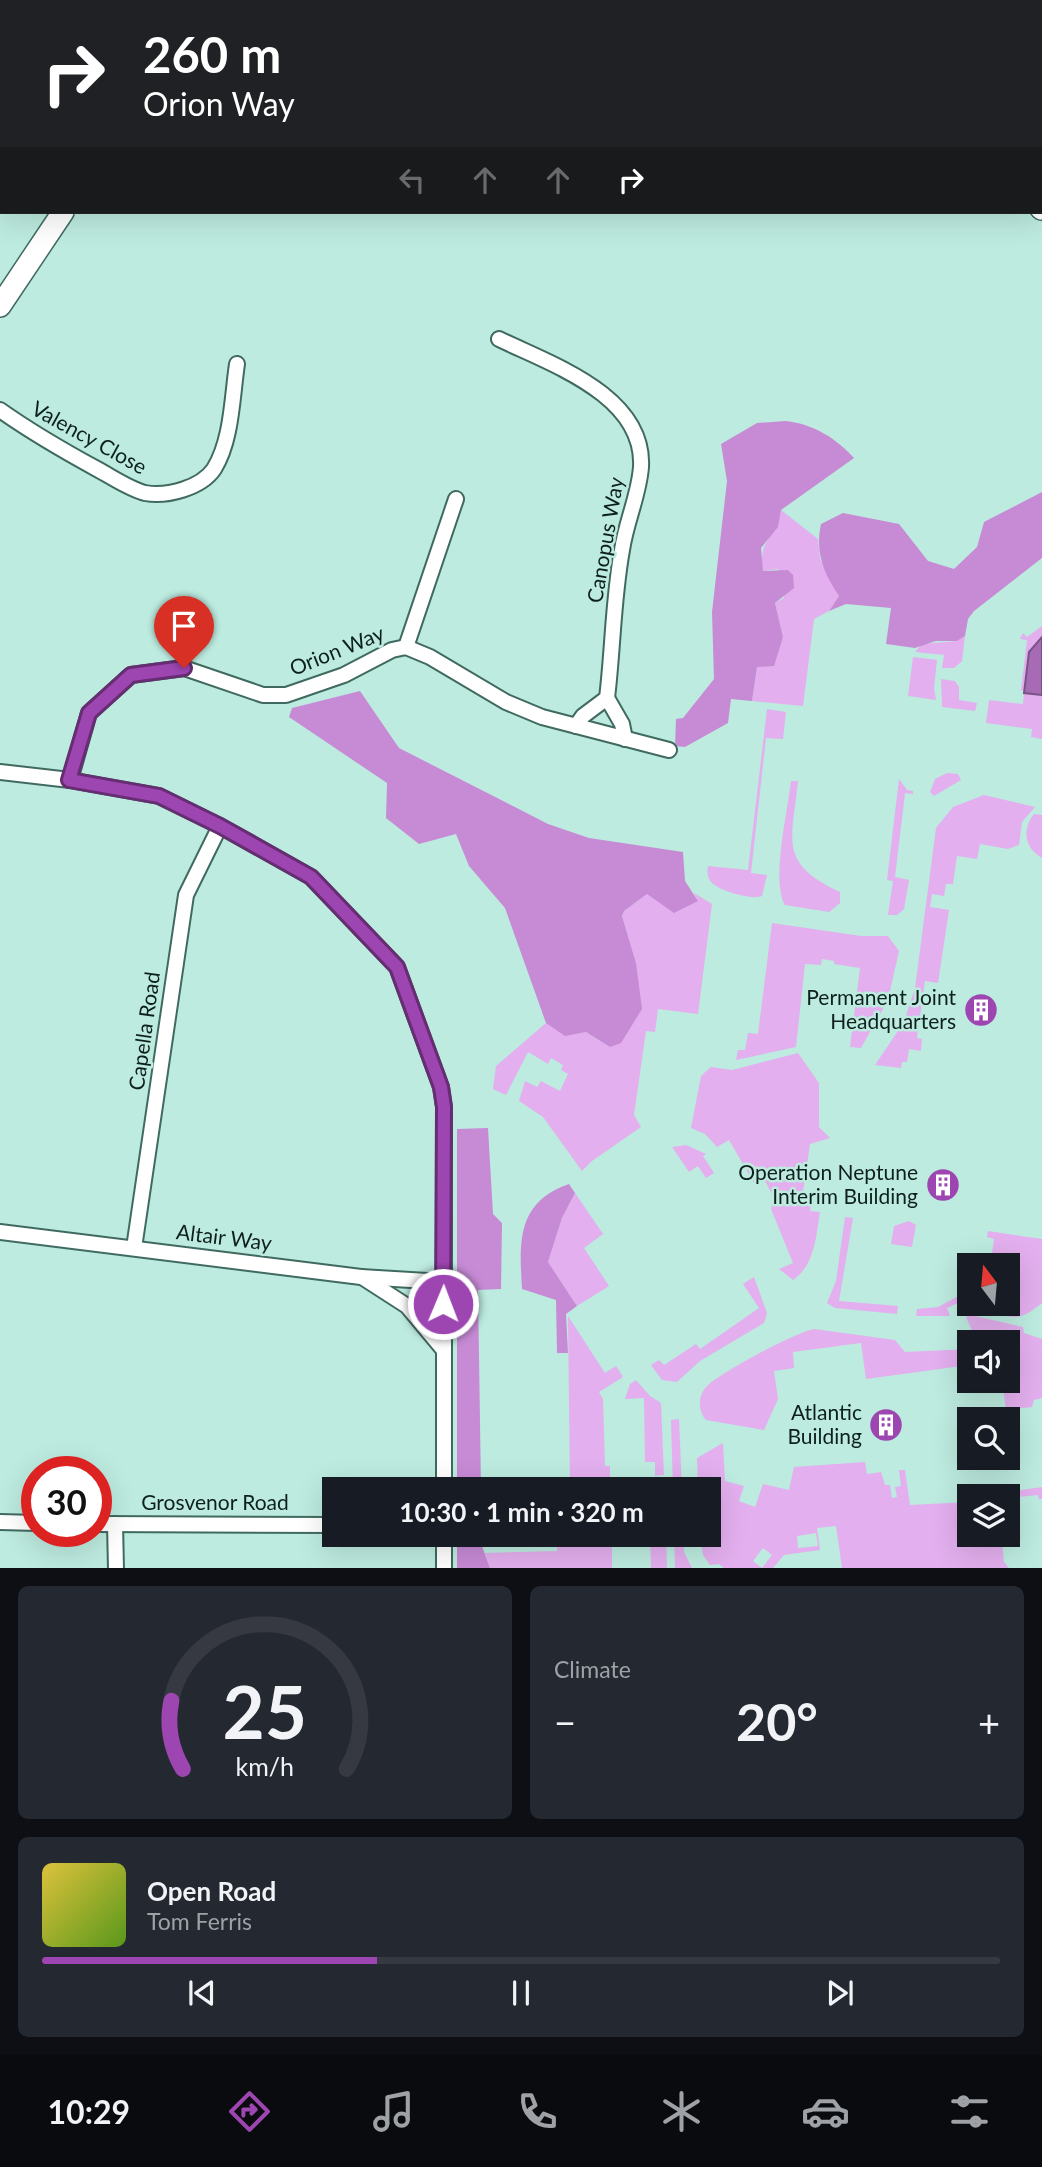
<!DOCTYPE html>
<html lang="en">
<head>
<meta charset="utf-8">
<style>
  body { margin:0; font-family:Lato,sans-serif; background:#242831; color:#f1f3f6; height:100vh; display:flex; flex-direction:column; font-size:26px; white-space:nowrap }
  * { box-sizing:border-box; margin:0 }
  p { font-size:23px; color:#9ea1a6 }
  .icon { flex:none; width:38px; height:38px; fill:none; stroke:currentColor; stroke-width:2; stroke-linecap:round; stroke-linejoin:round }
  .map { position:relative; height:1568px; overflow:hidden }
  .sheet { display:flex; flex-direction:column; gap:18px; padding:18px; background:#0d0f14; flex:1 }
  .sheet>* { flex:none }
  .top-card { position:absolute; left:0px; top:0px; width:1043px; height:214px; box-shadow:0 7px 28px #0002; background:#202124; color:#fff; overflow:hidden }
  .needle { width:46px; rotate:344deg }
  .controls { position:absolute; left:957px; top:1253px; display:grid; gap:14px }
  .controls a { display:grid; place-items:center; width:63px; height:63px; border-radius:0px; background:#171b24; box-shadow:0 7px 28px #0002; font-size:35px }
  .speed { position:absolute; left:21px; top:1456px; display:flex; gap:14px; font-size:35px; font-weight:700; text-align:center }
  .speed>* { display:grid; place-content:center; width:91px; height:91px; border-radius:50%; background:#171b24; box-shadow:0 7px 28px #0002; line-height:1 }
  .speed .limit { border:10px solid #d22; background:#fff; color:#111 }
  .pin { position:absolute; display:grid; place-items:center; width:60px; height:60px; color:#fff; margin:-72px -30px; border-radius:50% 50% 50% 0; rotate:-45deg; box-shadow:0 0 7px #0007 }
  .pin .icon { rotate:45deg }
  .me { position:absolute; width:77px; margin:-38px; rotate:1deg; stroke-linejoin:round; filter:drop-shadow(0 0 5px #0008) }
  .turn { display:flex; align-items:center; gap:24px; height:147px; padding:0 28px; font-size:32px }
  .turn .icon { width:91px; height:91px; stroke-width:2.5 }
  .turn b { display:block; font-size:49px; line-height:60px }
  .lanes { display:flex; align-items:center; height:66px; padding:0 28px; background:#0003; justify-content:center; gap:35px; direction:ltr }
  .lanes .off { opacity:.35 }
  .big { font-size:52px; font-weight:700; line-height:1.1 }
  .sheet .widget { flex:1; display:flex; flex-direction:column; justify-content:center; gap:10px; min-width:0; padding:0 24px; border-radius:10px; background:#242831 }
  .sheet .dial { align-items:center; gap:0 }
  .dial svg { height:182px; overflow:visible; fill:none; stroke:#363941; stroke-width:7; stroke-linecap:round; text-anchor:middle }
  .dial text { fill:#f1f3f6; stroke:none }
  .song { display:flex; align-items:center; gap:21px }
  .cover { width:84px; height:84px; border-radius:10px; background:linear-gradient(135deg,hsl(50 70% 55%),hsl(90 70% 35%)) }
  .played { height:7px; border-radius:4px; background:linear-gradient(90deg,#9d45b1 35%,#363941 35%) }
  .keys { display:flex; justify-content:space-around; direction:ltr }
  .heat { display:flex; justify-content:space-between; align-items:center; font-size:38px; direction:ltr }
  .sheet .tiles { flex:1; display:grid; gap:18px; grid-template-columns:1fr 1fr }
  .widget:last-child { grid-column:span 2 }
  .trip { position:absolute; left:322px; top:1477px; width:399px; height:70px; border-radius:0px; background:#171b24; box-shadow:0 7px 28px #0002; font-weight:700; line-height:70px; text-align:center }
  .tab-bar { display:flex; height:112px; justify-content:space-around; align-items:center; background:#090b0e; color:#9ea1a6 }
  .tab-bar .icon { width:49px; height:49px }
  .tab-bar .selected { color:#9d45b1 }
  .tab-bar b { font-size:32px; color:#f1f3f6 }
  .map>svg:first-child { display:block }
  .green { fill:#e3afee; fill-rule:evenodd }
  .forest { fill:#c78ad5 }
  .water { fill:#a66bb4; stroke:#785486; stroke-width:2 }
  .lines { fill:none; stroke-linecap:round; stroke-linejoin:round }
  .street-casing { stroke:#406a60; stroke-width:18 }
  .secondary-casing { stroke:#406a60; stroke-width:24 }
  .primary-casing { stroke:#406a60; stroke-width:26 }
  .street { stroke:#fff; stroke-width:14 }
  .secondary { stroke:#fff; stroke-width:21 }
  .primary { stroke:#fff; stroke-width:23 }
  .route-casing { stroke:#662d73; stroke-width:18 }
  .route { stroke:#9d45b1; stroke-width:12 }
  .labels { text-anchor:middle; stroke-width:5; stroke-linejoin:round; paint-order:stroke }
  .street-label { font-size:21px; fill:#0e201c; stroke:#bdebdf }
  .poi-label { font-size:21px; fill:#0e201c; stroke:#bdebdf; text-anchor:end }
</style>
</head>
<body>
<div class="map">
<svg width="1042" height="1569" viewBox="0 0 1042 1569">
  <rect width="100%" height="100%" fill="#bdebdf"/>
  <g class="green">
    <path d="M781,510l37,29 2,20 19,37 -10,15 -15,8 -11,87 -51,-5 5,-34 26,-29 -8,-35 9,-5 -6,-29 -15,2c-6,-28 13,-35 18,-61z"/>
    <polygon points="1042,626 1042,637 1029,652 1024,691 1021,690 1027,640 1020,639 1023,633 1027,637"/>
    <polygon points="965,636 962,661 954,668 942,668 944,655 915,652 922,644 957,641"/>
    <polygon points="913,657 937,660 934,688 936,700 908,696"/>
    <polygon points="941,679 955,681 959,687 959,700 977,703 975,711 942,707"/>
    <polygon points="1024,693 1042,695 1042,739 1031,737 1032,729 986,723 989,700 1023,704"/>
    <path d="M767,709l19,3 -3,27 -17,-1 -15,135 16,2 -5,21c-11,4 -42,-5 -50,-13 -5,-5 -5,-11 -4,-17l40,4z"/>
    <polygon points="947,773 958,774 961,780 934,796 930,792 935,779"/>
    <polygon points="899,779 907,790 913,791 913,794 905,793 895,877 909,880 904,909 897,915 888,915 893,881 887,880"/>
    <path d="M791,781h7c-6,60 -20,82 42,111v11l-11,9 -44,-7c-14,-25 3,-95 6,-124z"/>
    <polygon points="984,795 1035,807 1022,822 1019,845 1008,849 980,844 977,859 957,856 953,884 946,884 944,896 932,894 930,907 949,910 938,983 925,981 917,1038 922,1039 921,1051 909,1049 907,1062 902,1062 901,1068 875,1065 904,1022 915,988 936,828 953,807"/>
    <path d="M1034,814l8,1v43c-18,-10 -20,-29 -8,-44z"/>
    <polygon points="694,893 712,904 698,1014 658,1009 655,1032 646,1031 634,1115 641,1127 592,1161 582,1171 543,1117 519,1101 525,1081 537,1087 541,1081 560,1091 568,1074 561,1070 563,1065 551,1058 548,1064 528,1052 506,1095 493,1089 496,1066 546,1023 565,1035 586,1032 610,1047 636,963 622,916 624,911 647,894 698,901"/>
    <polygon points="772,923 861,936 888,936 899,951 888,1000 861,1048 850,1047 860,968 834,964 834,961 822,959 821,965 805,964 796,1047 736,1060 738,1050 745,1050 748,1033 758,1034"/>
    <path d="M798,1053l21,30v44l11,11 -20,6 -7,48 9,7 -2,12 10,1c-4,24 -5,53 -27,68l-14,-11 14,-6 -22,-54 2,-13 -9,-17 -10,4 -25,-43 -12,7 -12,-13 -14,-6 10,-52 10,-9 21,3z"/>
    <polygon points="686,1145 706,1154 703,1156 714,1173 706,1178 698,1166 689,1172 672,1147"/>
    <polygon points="575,1193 603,1234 584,1248 609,1286 577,1306 548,1262 562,1218"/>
    <polygon points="845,1217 853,1218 839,1301 898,1306 897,1314 835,1308 827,1303 836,1281"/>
    <polygon points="909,1221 916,1225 912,1247 891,1244 894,1226"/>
    <path d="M988,1231l54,8v64c-24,20 -29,15 -58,7l-4,-6h28v-39h-26l1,-4h8l3,-22 -7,-2z"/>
    <polygon points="754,1277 767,1313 764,1323 700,1361 677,1382 662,1380 651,1365 659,1360 664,1365 696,1344 700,1349 759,1308 743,1284"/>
    <polygon points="964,1293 969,1295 973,1308 962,1310 958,1303 947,1308 950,1316 916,1316 917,1309 938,1307"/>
    <polygon points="970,1315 1023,1327 1024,1333 1042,1339 1042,1398 1034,1400 1032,1407 1006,1410 1002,1381 1008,1381 1008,1342 977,1342 966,1317"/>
    <polygon points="568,1316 605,1373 616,1366 623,1377 599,1392 603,1399 605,1466 610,1466 610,1489 570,1489"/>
    <path d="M814,1329l81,11 10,12 64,-3v16l-103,14 -5,-36 -68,9 1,16 -20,3 4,28 -14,31 -58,-10c-9,-10 -8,-26 2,-35 16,-14 86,-52 106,-56z"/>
    <polygon points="636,1380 650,1396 661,1403 664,1475 655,1476 655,1462 645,1462 644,1398 625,1399 630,1384"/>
    <polygon points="679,1419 682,1489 673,1489 671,1420"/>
    <path d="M723,1443l2,38 19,5 -5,15 16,6 8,-23 26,6 5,-23 71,-5 2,12 14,-2 4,13h5l2,13 5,-1 -2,-10 6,-1 -2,-16h6l5,35 59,-3 1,33h38v-8l9,-1 4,11 -19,3 2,22 5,6h-167l-6,-42 -19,2 3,22 -36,5 -11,13h-49l-5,-4 -9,1 -7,-10 -3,-20h9v-46h-11l-1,-31zM816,1533l2,13 -20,2 -1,-12zM763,1548l9,7 -10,13 -9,-7z"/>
    <polygon points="1042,1487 1042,1499 1039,1499 1038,1495 1008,1498 1001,1496 1001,1493"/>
    <polygon points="557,1535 612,1535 612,1568 490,1568 485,1553 557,1551"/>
    <polygon points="650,1535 666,1535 667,1568 651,1568"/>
    <polygon points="674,1535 683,1535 684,1552 692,1568 675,1568"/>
  </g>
  <g class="forest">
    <polygon points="699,0 1042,0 1042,163 1041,2"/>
    <path d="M786,421c27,3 50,17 68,37l-73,52 -3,17 -17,21 2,23 25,-1 5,5 1,13 -19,15 8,34 -9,29 -17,1 -5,34 -21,-2 -3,24 -43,24 -10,-1 1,-27 7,-1 31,-39 -2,-67 15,-131 -6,-37 36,-21z"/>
    <path d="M1042,492v66l-68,53 -6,8 -3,17 -8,5h-21l-21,7 -29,-4 5,-36 -45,-4 -17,7 10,-15c-16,-24 -24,-44 -18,-72l22,-11 56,11 29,37 26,8 23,-22 7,-25z"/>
    <polygon points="360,691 399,748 548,824 589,838 683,852 685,881 698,901 674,913 647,894 624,911 622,916 636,963 642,1009 621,1043 610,1047 586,1032 565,1036 546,1023 505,908 469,866 456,834 419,844 386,818 387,783 289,717 292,708"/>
    <polygon points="488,1128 493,1214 502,1223 501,1289 478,1290 481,1489 457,1489 457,1129"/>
    <path d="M569,1184l6,9 -13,25 -14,44 29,44 -11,8 2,39h-11l-1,-53 -34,-11c-3,-48 -5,-87 47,-105z"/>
    <polygon points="457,1535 478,1535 490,1568 457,1568"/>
  </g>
  <polygon class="water" points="1042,637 1042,695 1024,693 1029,652"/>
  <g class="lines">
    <g class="street-casing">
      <g id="street">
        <path d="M499,339c51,25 146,56 142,128 -2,28 -15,55 -19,83 -9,49 -9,99 -15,148l-24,18 -7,10"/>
        <path d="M0,410c31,22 64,41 97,59 15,8 32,20 48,24 22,4 56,-5 69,-24 18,-29 18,-72 23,-105"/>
        <polyline points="406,647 456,499"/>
        <polyline points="607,698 622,724 625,739"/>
        <polyline points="0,772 70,780 159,796 220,826 311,877 397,967 441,1087 444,1107 444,1489"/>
        <polyline points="70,780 89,713 131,675 184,668 263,695 286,695 344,675 392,650 406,647 430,657 506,702 542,717 669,750"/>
        <polyline points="0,1232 361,1277 444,1282"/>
        <polyline points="134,1248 186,895 220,826"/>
        <polyline points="362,1277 407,1306 442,1348"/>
        <polyline points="0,1522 37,1523"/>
        <polyline points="96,1524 334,1525"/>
        <polyline points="115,1524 116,1569"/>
        <polyline points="444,1569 444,1535"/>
      </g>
    </g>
    <g class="secondary-casing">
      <g id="secondary">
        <polyline points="150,2 150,0"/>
        <polyline points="0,306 63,212"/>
      </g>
    </g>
    <g class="primary-casing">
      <g id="primary">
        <polyline points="624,0 628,2"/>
        <polyline points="1041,207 1042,208"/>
      </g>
    </g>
    <use href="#street" class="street"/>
    <use href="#secondary" class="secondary"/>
    <use href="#primary" class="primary"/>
  </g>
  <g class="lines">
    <g class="route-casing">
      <polyline id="route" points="184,668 131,675 89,713 69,780 159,796 220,826 311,877 397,967 441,1087 444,1107 443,1304"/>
    </g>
    <use href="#route" class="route"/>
  </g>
  <defs>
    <g id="building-disc" transform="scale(1.75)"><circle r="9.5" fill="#9d45b1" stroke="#bdebdf"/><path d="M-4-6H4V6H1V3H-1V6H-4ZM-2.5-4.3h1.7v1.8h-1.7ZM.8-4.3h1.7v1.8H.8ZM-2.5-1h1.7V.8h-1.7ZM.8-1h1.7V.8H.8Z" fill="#fff"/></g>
  </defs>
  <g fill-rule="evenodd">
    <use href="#building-disc" x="981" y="1010"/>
    <use href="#building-disc" x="943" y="1185"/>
    <use href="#building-disc" x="886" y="1425"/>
  </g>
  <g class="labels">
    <g class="street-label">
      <text transform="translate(89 438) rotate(29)" y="7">Valency Close</text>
      <text transform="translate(606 540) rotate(-80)" y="7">Canopus Way</text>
      <text transform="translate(337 651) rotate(-22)" y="7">Orion Way</text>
      <text transform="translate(145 1031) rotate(-82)" y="7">Capella Road</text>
      <text transform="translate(224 1238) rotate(7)" y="7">Altair Way</text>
      <text x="215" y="1510">Grosvenor Road</text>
    </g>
    <g class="poi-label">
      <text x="956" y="1005">Permanent Joint<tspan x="956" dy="24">Headquarters</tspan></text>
      <text x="918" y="1180">Operation Neptune<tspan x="918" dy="24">Interim Building</tspan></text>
      <text x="862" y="1420">Atlantic<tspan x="862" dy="24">Building</tspan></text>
    </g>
  </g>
</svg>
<div class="controls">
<a><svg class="needle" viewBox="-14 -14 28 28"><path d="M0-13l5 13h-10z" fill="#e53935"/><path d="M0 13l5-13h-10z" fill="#9ea1a6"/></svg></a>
<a><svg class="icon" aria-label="sound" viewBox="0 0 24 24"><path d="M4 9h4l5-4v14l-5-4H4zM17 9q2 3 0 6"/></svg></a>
<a><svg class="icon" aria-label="search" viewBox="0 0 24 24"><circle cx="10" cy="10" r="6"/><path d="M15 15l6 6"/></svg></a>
<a><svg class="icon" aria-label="layers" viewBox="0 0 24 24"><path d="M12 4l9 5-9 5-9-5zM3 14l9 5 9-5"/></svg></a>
</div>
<div class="speed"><div class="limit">30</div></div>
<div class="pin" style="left:184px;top:668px;background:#d93025"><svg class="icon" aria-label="arrive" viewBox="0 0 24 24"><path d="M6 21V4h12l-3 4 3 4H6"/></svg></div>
<svg class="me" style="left:443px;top:1304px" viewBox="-20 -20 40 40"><circle r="17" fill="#9d45b1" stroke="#fff" stroke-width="3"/><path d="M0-11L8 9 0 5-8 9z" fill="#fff"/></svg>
<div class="trip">10:30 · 1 min · 320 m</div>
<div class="top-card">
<div class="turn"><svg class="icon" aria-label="right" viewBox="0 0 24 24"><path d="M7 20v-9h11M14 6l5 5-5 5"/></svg><div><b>260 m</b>Orion Way</div></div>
<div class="lanes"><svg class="icon off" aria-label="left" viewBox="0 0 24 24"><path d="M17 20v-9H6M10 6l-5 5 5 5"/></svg><svg class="icon off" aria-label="ahead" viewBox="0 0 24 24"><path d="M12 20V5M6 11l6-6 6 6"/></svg><svg class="icon off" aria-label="ahead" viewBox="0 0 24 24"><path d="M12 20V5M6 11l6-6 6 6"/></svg><svg class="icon" aria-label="right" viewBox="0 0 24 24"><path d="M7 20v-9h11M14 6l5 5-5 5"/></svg></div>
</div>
</div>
<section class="sheet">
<div class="tiles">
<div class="widget dial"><svg viewBox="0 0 100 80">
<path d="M14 69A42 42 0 1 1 86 69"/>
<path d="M14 69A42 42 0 0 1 9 39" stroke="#9d45b1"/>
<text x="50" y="56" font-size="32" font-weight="700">25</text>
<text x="50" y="72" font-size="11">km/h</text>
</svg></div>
<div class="widget"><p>Climate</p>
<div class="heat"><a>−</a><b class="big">20°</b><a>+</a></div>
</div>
<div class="widget">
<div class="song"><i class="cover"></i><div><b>Open Road</b><p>Tom Ferris</p></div></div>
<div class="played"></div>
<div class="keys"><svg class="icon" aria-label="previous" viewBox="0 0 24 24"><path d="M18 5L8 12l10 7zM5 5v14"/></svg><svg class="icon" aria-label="pause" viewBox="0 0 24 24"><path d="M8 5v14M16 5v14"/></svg><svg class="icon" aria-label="next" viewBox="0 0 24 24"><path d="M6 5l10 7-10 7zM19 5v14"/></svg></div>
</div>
</div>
</section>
<nav class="tab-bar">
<b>10:29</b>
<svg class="icon selected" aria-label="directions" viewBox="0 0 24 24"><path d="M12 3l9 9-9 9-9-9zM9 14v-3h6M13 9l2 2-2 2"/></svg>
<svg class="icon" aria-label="music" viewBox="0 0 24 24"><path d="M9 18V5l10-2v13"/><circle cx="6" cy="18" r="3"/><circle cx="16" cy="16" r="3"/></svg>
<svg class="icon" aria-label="phone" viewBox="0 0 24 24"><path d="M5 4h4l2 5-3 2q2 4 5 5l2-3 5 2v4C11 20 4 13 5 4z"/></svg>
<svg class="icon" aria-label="climate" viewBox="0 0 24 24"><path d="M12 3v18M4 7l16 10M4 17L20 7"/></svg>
<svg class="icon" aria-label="car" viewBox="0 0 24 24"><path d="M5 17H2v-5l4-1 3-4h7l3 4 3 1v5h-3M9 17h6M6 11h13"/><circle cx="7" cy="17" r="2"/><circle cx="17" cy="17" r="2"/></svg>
<svg class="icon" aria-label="filters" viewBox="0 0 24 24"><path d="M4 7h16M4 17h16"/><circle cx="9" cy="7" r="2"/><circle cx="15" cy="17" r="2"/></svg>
</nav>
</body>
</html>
